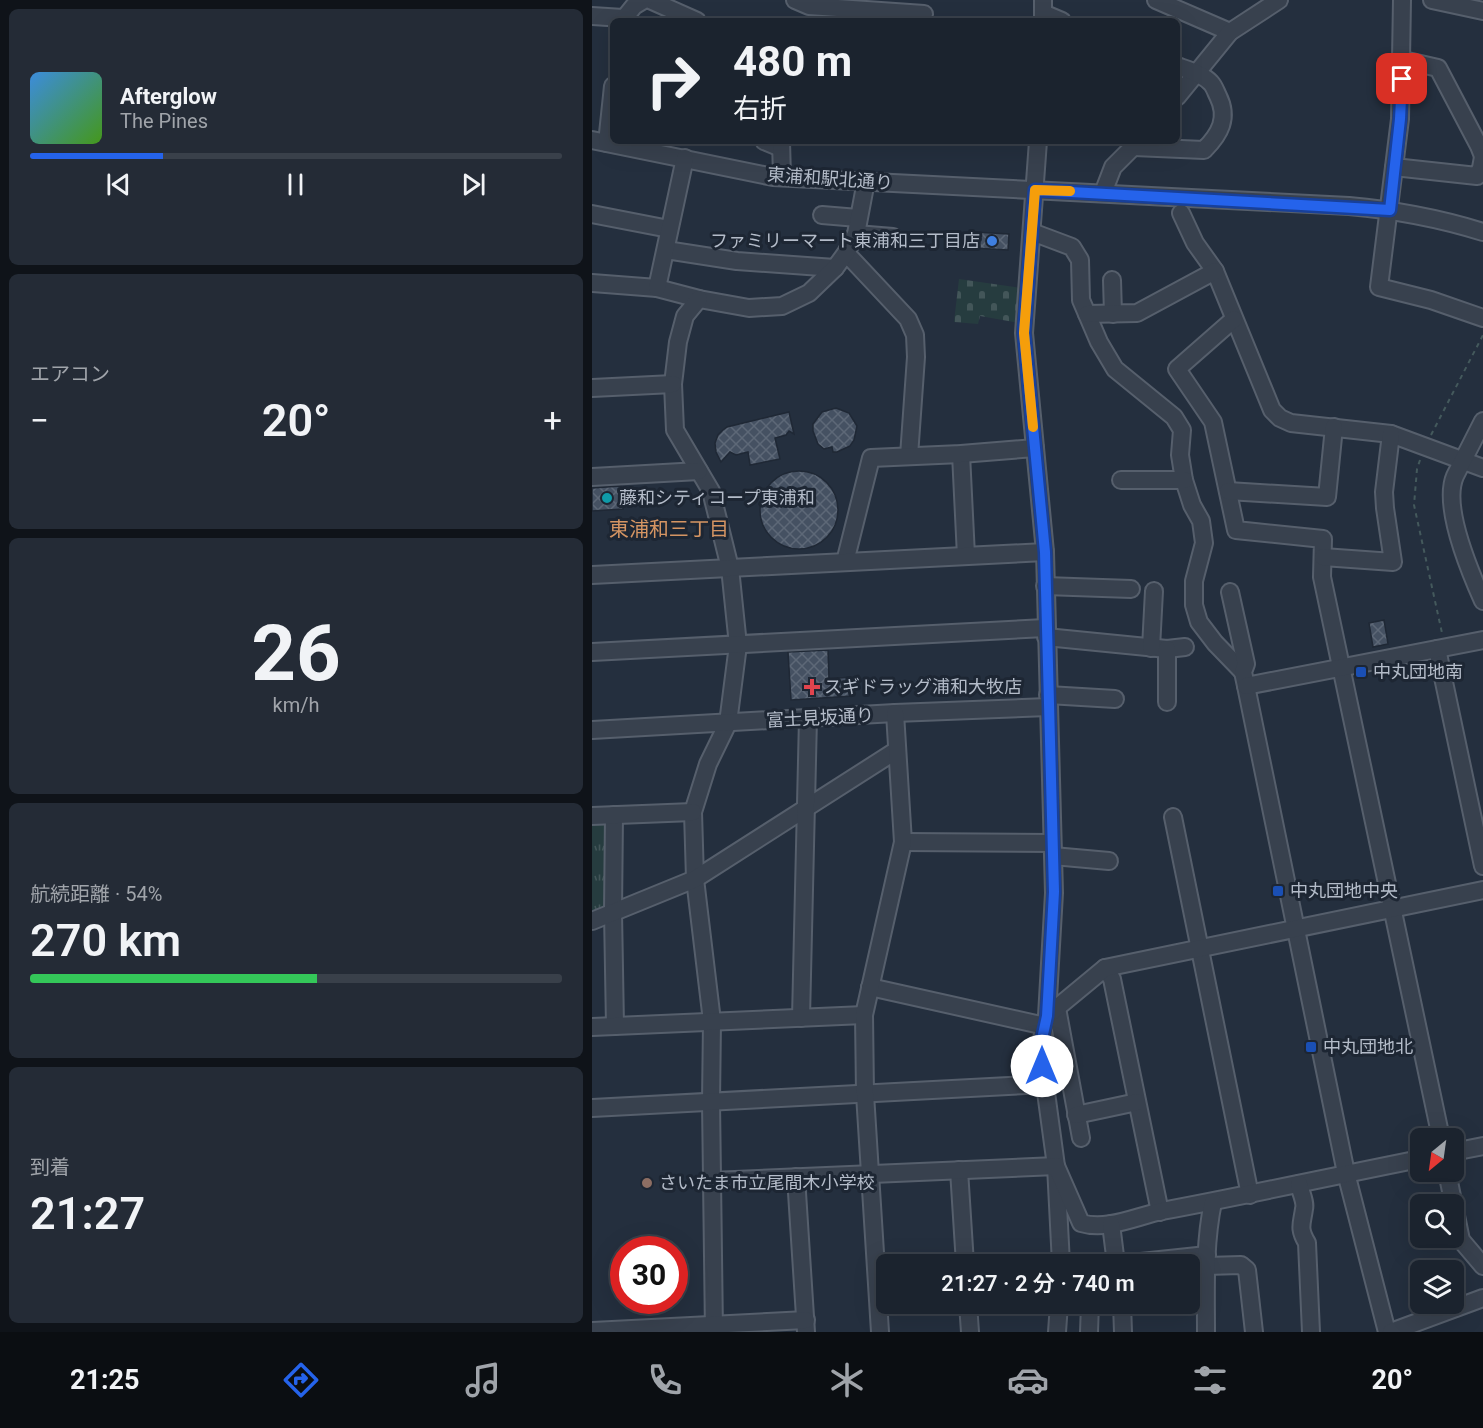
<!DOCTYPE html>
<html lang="ja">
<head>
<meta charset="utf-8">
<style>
  body { margin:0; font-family:Roboto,"Noto Sans JP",sans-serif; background:#242b36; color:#f1f3f6; height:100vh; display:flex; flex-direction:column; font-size:22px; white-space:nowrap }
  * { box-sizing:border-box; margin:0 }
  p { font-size:20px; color:#a0a4aa }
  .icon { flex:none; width:33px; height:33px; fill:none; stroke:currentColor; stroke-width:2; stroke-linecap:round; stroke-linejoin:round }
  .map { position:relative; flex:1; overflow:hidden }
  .details { display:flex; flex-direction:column; gap:9px; padding:9px; background:#0f1319; width:592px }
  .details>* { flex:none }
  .hud { position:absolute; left:18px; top:18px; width:570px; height:126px; border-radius:9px; box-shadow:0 6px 24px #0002,0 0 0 2px #39404a; background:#1b232e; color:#f1f3f6; overflow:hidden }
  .needle { width:39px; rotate:209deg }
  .controls { position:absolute; left:818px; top:1128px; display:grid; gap:12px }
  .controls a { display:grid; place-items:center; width:54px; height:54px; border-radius:9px; background:#1b232e; box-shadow:0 6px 24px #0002,0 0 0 2px #39404a; font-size:30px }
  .speed { position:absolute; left:18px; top:1236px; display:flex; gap:12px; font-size:30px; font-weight:700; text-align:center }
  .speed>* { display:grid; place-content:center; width:78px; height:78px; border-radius:50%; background:#1b232e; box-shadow:0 6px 24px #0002,0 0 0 2px #39404a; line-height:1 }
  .speed .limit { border:9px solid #d22; background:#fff; color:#111 }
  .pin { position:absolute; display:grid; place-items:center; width:51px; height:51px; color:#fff; margin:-26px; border-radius:12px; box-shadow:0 3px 9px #0006 }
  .me { position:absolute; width:66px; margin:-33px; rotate:0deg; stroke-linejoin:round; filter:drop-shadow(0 0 4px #0008) }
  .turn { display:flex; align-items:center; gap:21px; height:126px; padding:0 24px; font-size:27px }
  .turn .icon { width:78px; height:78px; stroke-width:2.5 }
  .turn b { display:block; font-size:42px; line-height:51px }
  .big { font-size:45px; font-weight:600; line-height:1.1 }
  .details .card { flex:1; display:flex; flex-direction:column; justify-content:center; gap:9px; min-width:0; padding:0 21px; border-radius:9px; background:#242b36 }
  .details .dial { align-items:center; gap:0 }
  .dial b { font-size:78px; line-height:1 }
  .song { display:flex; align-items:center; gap:18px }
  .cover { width:72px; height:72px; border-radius:9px; background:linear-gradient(135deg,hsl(210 70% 55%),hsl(100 70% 35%)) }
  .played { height:6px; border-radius:3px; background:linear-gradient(90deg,#2563eb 25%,#39404a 25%) }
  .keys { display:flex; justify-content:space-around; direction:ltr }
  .heat { display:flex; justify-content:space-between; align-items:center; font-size:33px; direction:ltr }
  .charge { height:9px; border-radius:4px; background:linear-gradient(90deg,#34c759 54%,#39404a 0) }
  .trip { position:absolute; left:284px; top:1254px; width:324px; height:60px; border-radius:9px; background:#1b232e; box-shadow:0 6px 24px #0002,0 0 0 2px #39404a; font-weight:600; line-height:60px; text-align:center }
  .menu { display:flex; height:96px; justify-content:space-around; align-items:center; background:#0b0e12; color:#a0a4aa }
  .menu .icon { width:42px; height:42px }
  .menu .selected { color:#2563eb }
  .menu b { font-size:27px; color:#f1f3f6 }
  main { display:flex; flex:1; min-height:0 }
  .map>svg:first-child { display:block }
  .cemetery { fill:url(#cemetery-stones) }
  .park { fill:url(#park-tufts) }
  .building { fill:url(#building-cross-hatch); stroke:#1f2835; stroke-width:1.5 }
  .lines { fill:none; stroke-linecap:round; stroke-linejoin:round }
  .minor-casing { stroke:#565f6c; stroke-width:20 }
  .path { stroke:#44595c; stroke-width:2; stroke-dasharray:4.5 4.5; stroke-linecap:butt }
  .minor { stroke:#38414e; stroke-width:16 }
  .route-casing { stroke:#184099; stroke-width:15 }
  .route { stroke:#2563eb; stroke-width:10 }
  .slow { stroke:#f59e0b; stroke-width:10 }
  .shop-dot { fill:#3f7fe0; stroke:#1d2633; stroke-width:2 }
  .culture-dot { fill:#0f9aa8; stroke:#1d2633; stroke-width:2 }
  .transit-dot { fill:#1a4fb4; stroke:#1d2633; stroke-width:2 }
  .health-dot { fill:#e0444e; stroke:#1d2633; stroke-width:2 }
  .education-dot { fill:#8d6e63; stroke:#1d2633; stroke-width:2 }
  .labels { text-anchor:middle; stroke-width:6; stroke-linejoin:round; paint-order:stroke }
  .street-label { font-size:18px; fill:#b4bcc9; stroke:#1d2633 }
  .poi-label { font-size:18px; fill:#b4bcc9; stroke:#1d2633; text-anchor:start }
  .neighbourhood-label { font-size:20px; fill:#d59563; stroke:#1d2633 }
</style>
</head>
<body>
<main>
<section class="details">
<div class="card">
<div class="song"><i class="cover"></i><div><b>Afterglow</b><p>The Pines</p></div></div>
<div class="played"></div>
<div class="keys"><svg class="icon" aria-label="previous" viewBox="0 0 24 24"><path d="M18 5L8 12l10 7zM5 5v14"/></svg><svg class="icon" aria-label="pause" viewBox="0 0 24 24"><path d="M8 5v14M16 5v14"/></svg><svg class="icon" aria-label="next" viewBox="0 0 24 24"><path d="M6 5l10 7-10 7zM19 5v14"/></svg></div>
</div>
<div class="card"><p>エアコン</p>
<div class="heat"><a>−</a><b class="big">20°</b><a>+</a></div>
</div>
<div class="card dial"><b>26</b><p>km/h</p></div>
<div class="card"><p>航続距離 · 54%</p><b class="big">270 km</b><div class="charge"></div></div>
<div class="card"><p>到着</p><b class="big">21:27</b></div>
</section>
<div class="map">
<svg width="891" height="1332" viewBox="0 0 891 1332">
  <defs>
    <pattern id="cemetery-stones" width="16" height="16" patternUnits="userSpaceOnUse" patternTransform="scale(1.5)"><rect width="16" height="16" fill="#263c3f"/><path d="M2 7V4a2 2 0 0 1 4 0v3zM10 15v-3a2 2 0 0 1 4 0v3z" fill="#435659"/></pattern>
    <pattern id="park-tufts" width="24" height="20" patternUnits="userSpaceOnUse" patternTransform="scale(1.5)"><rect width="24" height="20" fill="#263c3f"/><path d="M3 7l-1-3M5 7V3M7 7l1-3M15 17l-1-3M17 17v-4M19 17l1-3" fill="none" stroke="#435659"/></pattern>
    <pattern id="building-cross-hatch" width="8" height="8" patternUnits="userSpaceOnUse" patternTransform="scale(1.5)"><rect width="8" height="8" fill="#455162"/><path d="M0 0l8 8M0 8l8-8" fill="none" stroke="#5d6877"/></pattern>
  </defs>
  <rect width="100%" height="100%" fill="#242f3e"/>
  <polygon class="cemetery" points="367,279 429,288 427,323 388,316 386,324 362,322"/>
  <polygon class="park" points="8,822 16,826 16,907 0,914 0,823"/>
  <g class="building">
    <polygon points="382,232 417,234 416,250 381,248"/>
    <polygon points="244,408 257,413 265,426 262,440 258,446 245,452 241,452 240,447 232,449 226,444 221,431 221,424 230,412"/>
    <polygon points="197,412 202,434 197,431 194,435 183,438 188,459 158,465 156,452 144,455 138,452 129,462 124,452 123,443 126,435 131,430 135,427"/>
    <circle cx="207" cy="510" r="39"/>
    <polygon points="29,486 31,509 0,511 0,488"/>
    <polygon points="792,620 796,644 781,647 777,623"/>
    <polygon points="236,650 237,679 258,677 260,696 199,700 196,652"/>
  </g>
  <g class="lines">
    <g class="minor-casing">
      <g id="minor">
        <polyline points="58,0 105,21"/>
        <polyline points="203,0 217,6 332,14"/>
        <polyline points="564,0 638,32"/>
        <polyline points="810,0 808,119 787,287 839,300 891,318"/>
        <polyline points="840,0 891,11"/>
        <polyline points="451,13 470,21"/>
        <polyline points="0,16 31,18"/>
        <polyline points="30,21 42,6 52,0"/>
        <polyline points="451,21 451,0"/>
        <polyline points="811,60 846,68 887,146 891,156"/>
        <polyline points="585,97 638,32 687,0"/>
        <path d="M0,140l181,37 576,29c46,4 89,12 134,26"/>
        <polyline points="172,141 189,148"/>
        <polyline points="189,141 190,177"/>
        <polyline points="446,141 432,333 453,552 462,893 455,1016 448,1048 464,1166 469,1264"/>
        <polyline points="15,143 21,86"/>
        <path d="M542,147l70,3c16,-16 25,-32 14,-54 -2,-4 -4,-10 -7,-13 -8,-9 -23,-13 -34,-17"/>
        <polyline points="802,167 885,176 889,168 891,157"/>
        <polyline points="511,193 521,167 547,141"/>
        <polyline points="589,213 603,243 623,271 680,410 688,418 699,423 799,434 891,468"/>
        <polyline points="0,214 77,229"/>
        <polyline points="230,215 266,218"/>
        <polyline points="440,232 480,247 488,260 489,300 507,342 523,369 582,417 590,430 588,455 592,480 600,505 609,521 612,543 602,581 602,605 607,622 623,643 651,672"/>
        <polyline points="264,234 301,237"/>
        <polyline points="74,250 145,261 243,268"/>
        <polyline points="254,253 316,319 323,335 324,357 317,456"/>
        <polyline points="520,280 521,314"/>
        <polyline points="0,283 65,288 107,299 157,308 190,306 217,293 243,268 254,253 264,234 274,181"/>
        <polyline points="65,288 93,158"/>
        <polyline points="107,299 93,316 86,342 81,384 83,430 119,491 138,568 146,645 136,723 116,764 101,812 103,879 120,1021 119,1102 122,1332"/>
        <polyline points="495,314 545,313 623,271"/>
        <polyline points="642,319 585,369 621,422 644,530 731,539 730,577 849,1138"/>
        <polyline points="0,388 81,384"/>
        <path d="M891,421l-28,55c-13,30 15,96 28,125"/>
        <polyline points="369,454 374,556"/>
        <polyline points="0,477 107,471"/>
        <polyline points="529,480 592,480"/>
        <polyline points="636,491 735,497 742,427"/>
        <polyline points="731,557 801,562 793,508 792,492 799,434"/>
        <polyline points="253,562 279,458 369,454 443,448"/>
        <polyline points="0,575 453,552"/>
        <polyline points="453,586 539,589"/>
        <polyline points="638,592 654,664 651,672 654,686 754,1173 795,1332"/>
        <polyline points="454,637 575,649 593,647"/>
        <polyline points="559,648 562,591"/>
        <polyline points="845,649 891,866"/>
        <polyline points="0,652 453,628"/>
        <polyline points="654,686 891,640"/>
        <polyline points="456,695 523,699"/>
        <polyline points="575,702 575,649"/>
        <polyline points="0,730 303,713 456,707"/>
        <polyline points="22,815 21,912 23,1026"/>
        <polyline points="0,816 101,812"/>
        <polyline points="581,817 658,1195"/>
        <polyline points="311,842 460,843"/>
        <polyline points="461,856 517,861"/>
        <polyline points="0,921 103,879 305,750"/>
        <polyline points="513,968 520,979 568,1212"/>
        <polyline points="278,987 453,1026"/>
        <polyline points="465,1008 489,1138"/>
        <polyline points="455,1016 513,968 891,890"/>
        <polyline points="209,1018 216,718"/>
        <polyline points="0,1027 272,1015"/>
        <polyline points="0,1108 453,1084"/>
        <polyline points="484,1115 545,1102"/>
        <polyline points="861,1152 891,1146"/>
        <polyline points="367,1170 373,1264"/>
        <polyline points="855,1172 869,1240 891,1266"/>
        <polyline points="204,1177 214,1332"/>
        <path d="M119,1181l345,-15 25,57c26,8 56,-7 81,-12 86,-16 172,-35 258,-52"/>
        <path d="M707,1184c1,7 7,18 5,25 -2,15 -6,19 3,34l4,89"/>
        <polyline points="519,1224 524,1264"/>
        <polyline points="530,1264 615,1255"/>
        <polyline points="614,1266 649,1265 655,1270 662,1332"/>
        <polyline points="376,1304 378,1332"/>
        <polyline points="530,1304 531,1332"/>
        <polyline points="0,1331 214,1320"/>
        <polyline points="288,1332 273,1094 272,1015 311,842 303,713"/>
        <polyline points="465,1332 467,1304"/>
        <polyline points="497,1332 498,1304"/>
        <path d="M614,1332c0,-43 -2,-87 7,-130"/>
        <polyline points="799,1332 891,1298"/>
      </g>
    </g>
    <g class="path">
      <polyline points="839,435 891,335"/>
      <polyline points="828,460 825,469 822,505 850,633"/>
    </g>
    <use href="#minor" class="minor"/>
  </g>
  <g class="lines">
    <g class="route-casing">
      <polyline id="route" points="450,1066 448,1048 455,1016 462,892 453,552 432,333 443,190 798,210 808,119 810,79"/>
    </g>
    <use href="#route" class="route"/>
    <polyline class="slow" points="441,427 432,333 443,190 478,191"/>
  </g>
  <circle class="shop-dot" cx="400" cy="241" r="6"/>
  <circle class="culture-dot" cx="15" cy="498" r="6"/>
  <g class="transit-dot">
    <rect x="763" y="666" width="12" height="12" rx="3"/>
    <rect x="680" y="885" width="12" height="12" rx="3"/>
    <rect x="713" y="1041" width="12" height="12" rx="3"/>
  </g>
  <path class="health-dot" d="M217 678h6v6h6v6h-6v6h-6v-6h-6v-6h6z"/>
  <circle class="education-dot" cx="55" cy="1183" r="6"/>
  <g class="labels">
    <g class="street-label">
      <text transform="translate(238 179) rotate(4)" y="6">東浦和駅北通り</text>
      <text transform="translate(228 718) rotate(-3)" y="6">富士見坂通り</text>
    </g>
    <g class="poi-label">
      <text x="388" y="247" text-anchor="end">ファミリーマート東浦和三丁目店</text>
      <text x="27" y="504">藤和シティコープ東浦和</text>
      <text x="781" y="678">中丸団地南</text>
      <text x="232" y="693">スギドラッグ浦和大牧店</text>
      <text x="698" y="897">中丸団地中央</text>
      <text x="731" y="1053">中丸団地北</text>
      <text x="67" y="1189">さいたま市立尾間木小学校</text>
    </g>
    <g class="neighbourhood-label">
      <text x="77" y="536">東浦和三丁目</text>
    </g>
  </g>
</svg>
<div class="controls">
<a><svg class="needle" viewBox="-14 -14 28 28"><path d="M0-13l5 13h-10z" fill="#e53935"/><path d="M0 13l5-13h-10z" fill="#a0a4aa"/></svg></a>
<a><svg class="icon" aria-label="search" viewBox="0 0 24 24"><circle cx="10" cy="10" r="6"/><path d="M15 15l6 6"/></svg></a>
<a><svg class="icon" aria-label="layers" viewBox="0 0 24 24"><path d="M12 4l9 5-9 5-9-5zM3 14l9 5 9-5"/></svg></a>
</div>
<div class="speed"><div class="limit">30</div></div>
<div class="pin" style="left:810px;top:79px;background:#d93025"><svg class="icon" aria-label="arrive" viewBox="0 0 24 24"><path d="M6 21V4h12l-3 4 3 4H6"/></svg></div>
<svg class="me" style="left:450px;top:1066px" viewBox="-20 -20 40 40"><circle r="19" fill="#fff"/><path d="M0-13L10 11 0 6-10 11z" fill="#2563eb"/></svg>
<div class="trip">21:27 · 2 分 · 740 m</div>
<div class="hud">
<div class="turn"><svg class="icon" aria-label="right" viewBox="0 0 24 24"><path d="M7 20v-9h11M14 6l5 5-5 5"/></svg><div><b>480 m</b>右折</div></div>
</div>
</div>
</main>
<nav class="menu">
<b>21:25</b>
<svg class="icon selected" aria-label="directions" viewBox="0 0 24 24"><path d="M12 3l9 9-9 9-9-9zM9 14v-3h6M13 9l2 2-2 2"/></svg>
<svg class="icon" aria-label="music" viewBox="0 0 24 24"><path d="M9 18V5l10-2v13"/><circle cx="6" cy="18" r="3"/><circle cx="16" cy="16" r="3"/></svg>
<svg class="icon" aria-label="phone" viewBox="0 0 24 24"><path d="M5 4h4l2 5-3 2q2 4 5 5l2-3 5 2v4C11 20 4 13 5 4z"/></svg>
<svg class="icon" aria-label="climate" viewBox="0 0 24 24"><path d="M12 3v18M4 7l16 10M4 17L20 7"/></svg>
<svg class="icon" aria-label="car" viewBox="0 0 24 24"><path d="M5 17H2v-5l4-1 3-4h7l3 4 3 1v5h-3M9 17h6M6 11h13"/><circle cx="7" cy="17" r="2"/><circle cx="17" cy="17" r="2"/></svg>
<svg class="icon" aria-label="filters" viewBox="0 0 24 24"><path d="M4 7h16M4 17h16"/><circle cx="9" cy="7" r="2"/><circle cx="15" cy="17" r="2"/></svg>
<b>20°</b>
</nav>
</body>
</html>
